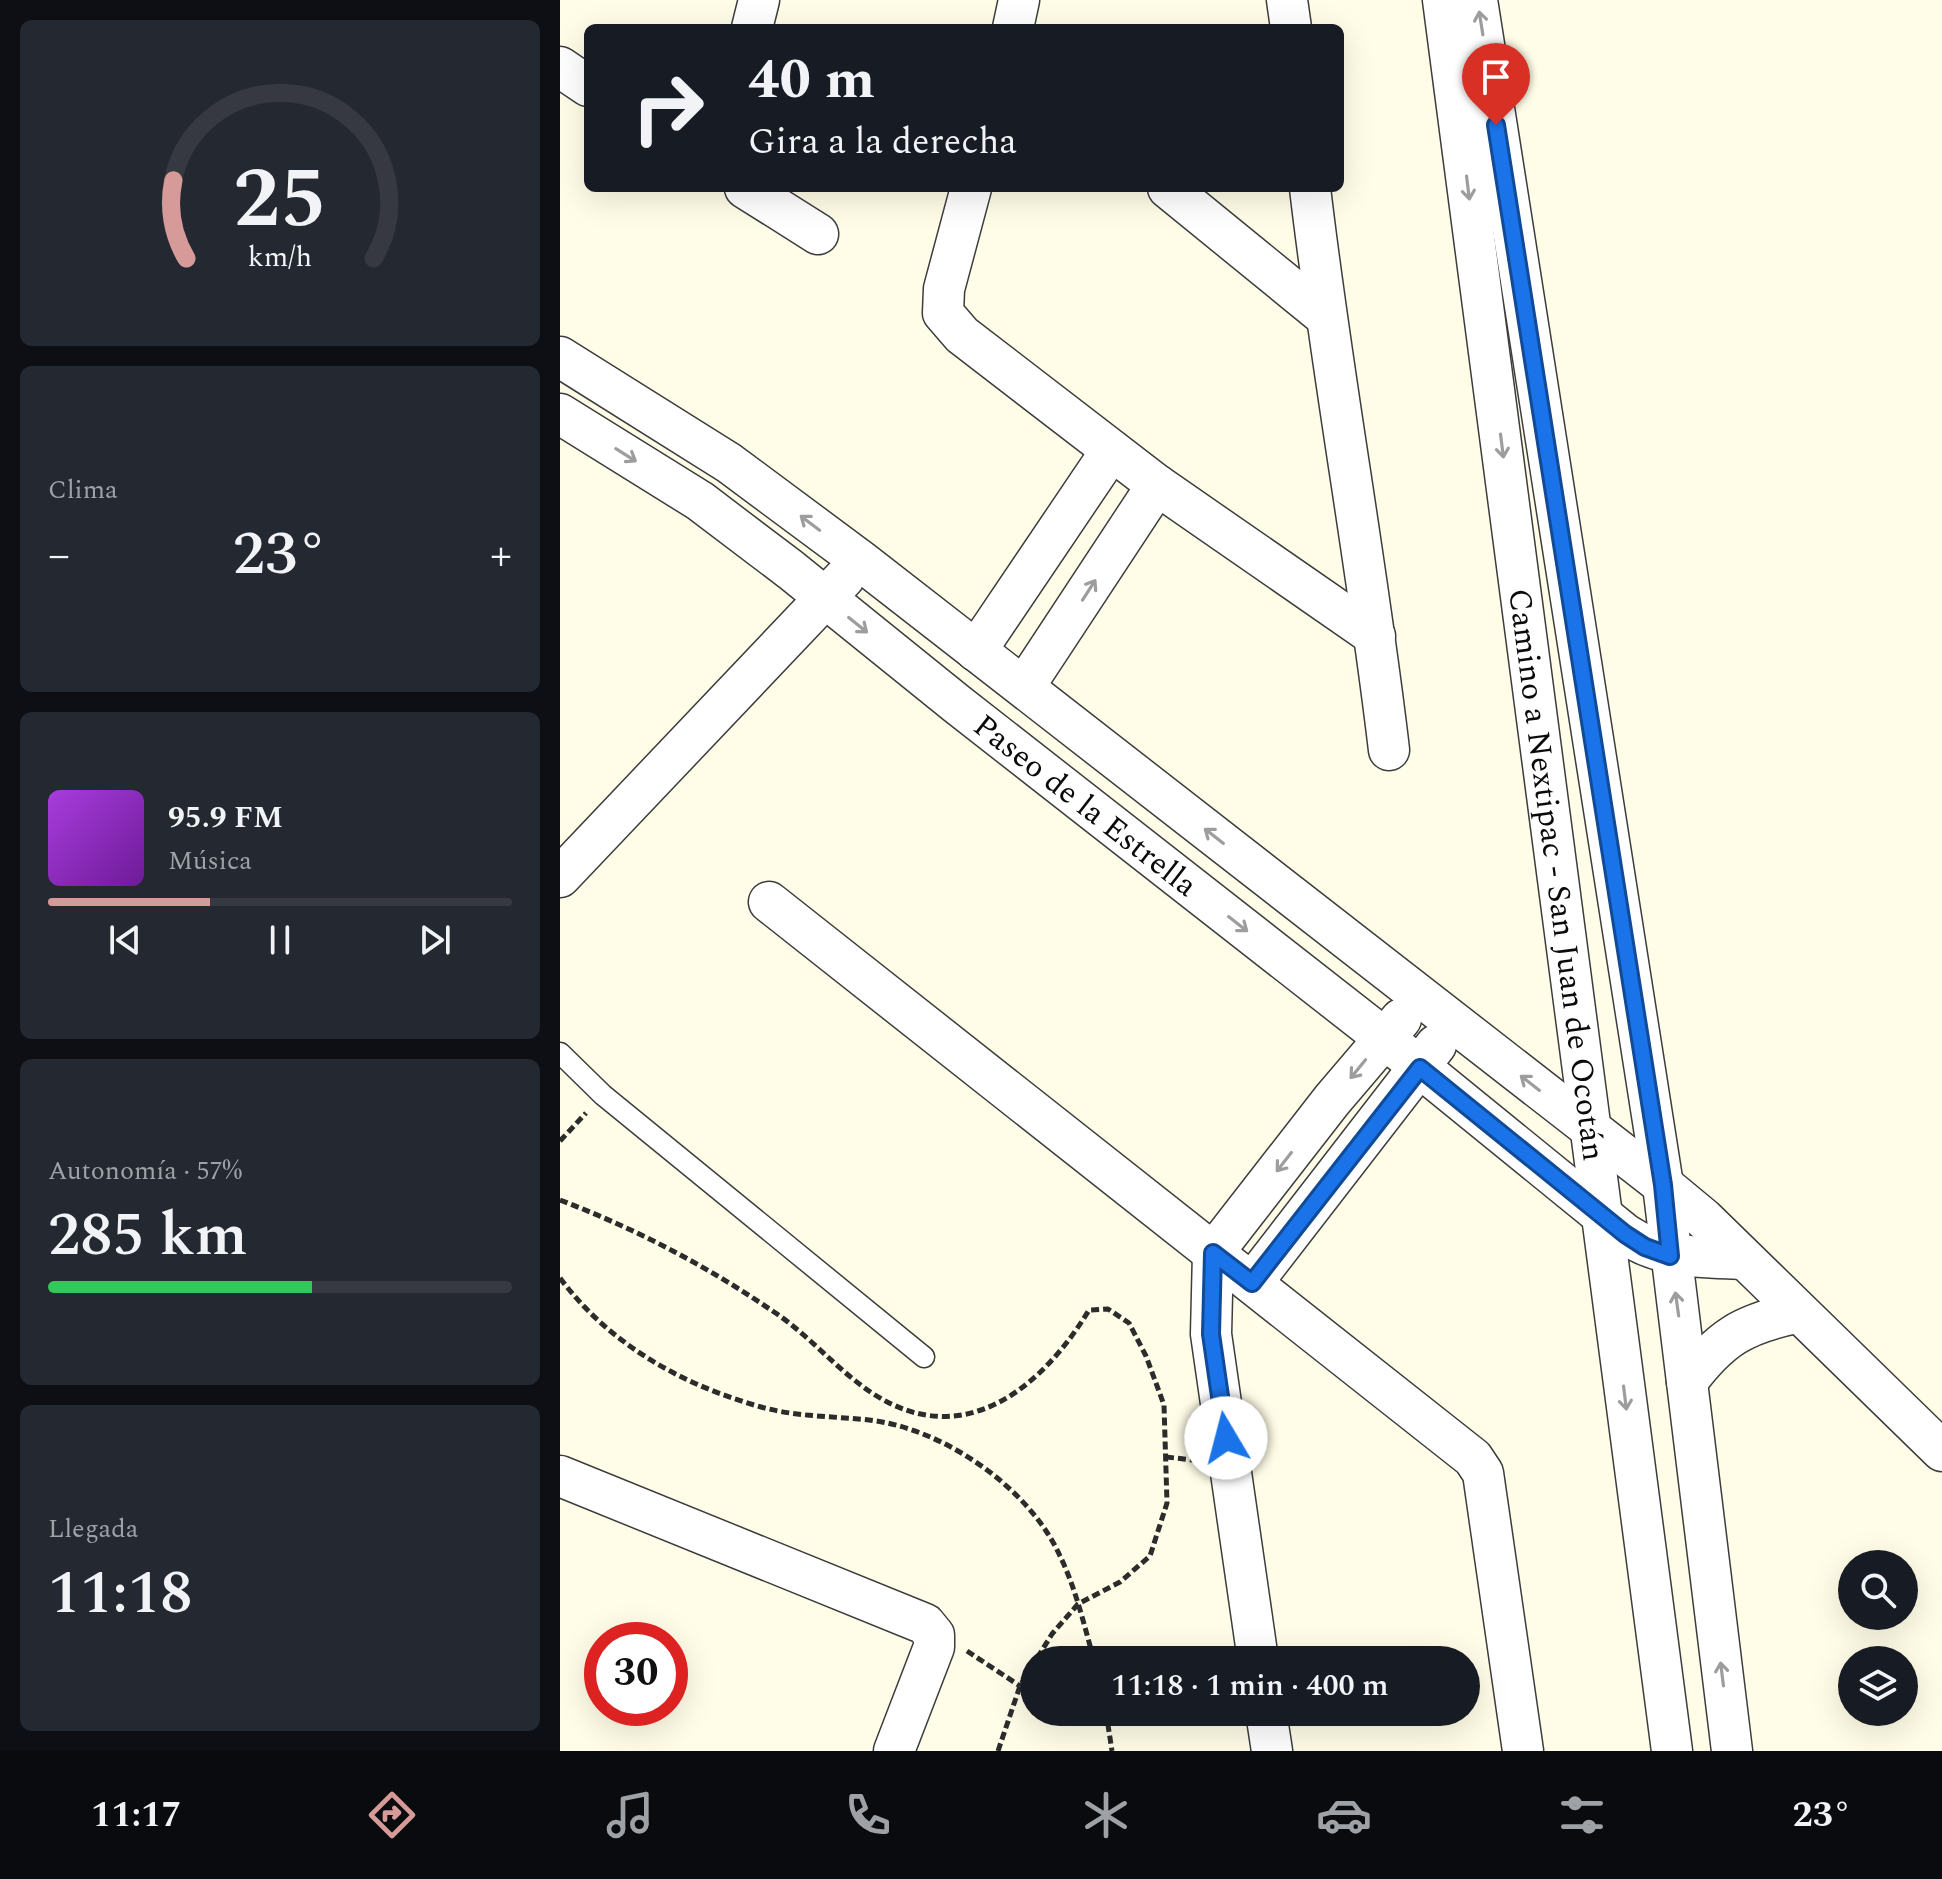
<!DOCTYPE html>
<html lang="es">
<head>
<meta charset="utf-8">
<style>
  body { margin:0; font-family:Spectral,serif; background:#242831; color:#f1f3f6; height:100vh; display:flex; flex-direction:column; font-size:30px; white-space:nowrap }
  * { box-sizing:border-box; margin:0 }
  p { font-size:26px; color:#9ea1a6 }
  .icon { flex:none; width:44px; height:44px; fill:none; stroke:currentColor; stroke-width:2; stroke-linecap:round; stroke-linejoin:round }
  .map { position:relative; flex:1; overflow:hidden }
  .sheet { display:flex; flex-direction:column; gap:20px; padding:20px; background:#0d0f14; width:560px }
  .sheet>* { flex:none }
  .hud { position:absolute; left:24px; top:24px; width:760px; height:168px; border-radius:12px; box-shadow:0 8px 32px #0002; background:#171b24; color:#f1f3f6; overflow:hidden }
  .tools { position:absolute; left:1278px; top:1550px; display:grid; gap:16px }
  .tools a { display:grid; place-items:center; width:80px; height:80px; border-radius:50%; background:#171b24; box-shadow:0 8px 32px #0002; font-size:40px }
  .speed { position:absolute; left:24px; top:1622px; display:flex; gap:16px; font-size:40px; font-weight:700; text-align:center }
  .speed>* { display:grid; place-content:center; width:104px; height:104px; border-radius:50%; background:#171b24; box-shadow:0 8px 32px #0002; line-height:1 }
  .speed .limit { border:12px solid #d22; background:#fff; color:#111 }
  .pin { position:absolute; display:grid; place-items:center; width:68px; height:68px; color:#fff; margin:-82px -34px; border-radius:50% 50% 50% 0; rotate:-45deg; box-shadow:0 0 8px #0007 }
  .pin .icon { rotate:45deg }
  .me { position:absolute; width:88px; margin:-44px; rotate:352deg; stroke-linejoin:round; filter:drop-shadow(0 0 6px #0008) }
  .turn { display:flex; align-items:center; gap:28px; height:168px; padding:0 32px; font-size:36px }
  .turn .icon { width:104px; height:104px; stroke-width:2.5 }
  .turn b { display:block; font-size:56px; line-height:68px }
  .big { font-size:60px; font-weight:600; line-height:1.1 }
  .sheet .widget { flex:1; display:flex; flex-direction:column; justify-content:center; gap:12px; min-width:0; padding:0 28px; border-radius:12px; background:#242831 }
  .sheet .dial { align-items:center; gap:0 }
  .dial svg { height:208px; overflow:visible; fill:none; stroke:#363941; stroke-width:7; stroke-linecap:round; text-anchor:middle }
  .dial text { fill:#f1f3f6; stroke:none }
  .song { display:flex; align-items:center; gap:24px }
  .cover { width:96px; height:96px; border-radius:12px; background:linear-gradient(135deg,hsl(280 70% 55%),hsl(280 70% 35%)) }
  .played { height:8px; border-radius:4px; background:linear-gradient(90deg,#d69b98 35%,#363941 35%) }
  .keys { display:flex; justify-content:space-around; direction:ltr }
  .heat { display:flex; justify-content:space-between; align-items:center; font-size:44px; direction:ltr }
  .charge { height:12px; border-radius:6px; background:linear-gradient(90deg,#34c759 57%,#363941 0) }
  .trip { position:absolute; left:460px; top:1646px; width:460px; height:80px; border-radius:40px; background:#171b24; box-shadow:0 8px 32px #0002; font-weight:600; line-height:80px; text-align:center }
  .dock { display:flex; height:128px; justify-content:space-around; align-items:center; background:#090b0e; color:#9ea1a6 }
  .dock .icon { width:56px; height:56px }
  .dock .active { color:#d69b98 }
  .dock b { font-size:36px; color:#f1f3f6 }
  main { display:flex; flex:1; min-height:0 }
  .map>svg:first-child { display:block }
  .lines { fill:none; stroke-linecap:round; stroke-linejoin:round }
  .service-casing { stroke:#3d3d3d; stroke-width:23 }
  .minor-casing { stroke:#3d3d3d; stroke-width:43 }
  .path { stroke:#2c2c2c; stroke-width:5; stroke-dasharray:8 4; stroke-linecap:butt }
  .service { stroke:#fff; stroke-width:20 }
  .minor { stroke:#fff; stroke-width:40 }
  .oneway { stroke:#9d9d9d }
  .route-casing { stroke:#114b97; stroke-width:20 }
  .route { stroke:#1a73e8; stroke-width:14 }
  .labels { text-anchor:middle; stroke-width:8; stroke-linejoin:round; paint-order:stroke }
  .street-label { font-size:32px; fill:#0a0a0a; stroke:#fff }
</style>
</head>
<body>
<main>
<section class="sheet">
<div class="widget dial"><svg viewBox="0 0 100 80">
<path d="M14 69A42 42 0 1 1 86 69"/>
<path d="M14 69A42 42 0 0 1 9 39" stroke="#d69b98"/>
<text x="50" y="56" font-size="32" font-weight="700">25</text>
<text x="50" y="72" font-size="11">km/h</text>
</svg></div>
<div class="widget"><p>Clima</p>
<div class="heat"><a>−</a><b class="big">23°</b><a>+</a></div>
</div>
<div class="widget">
<div class="song"><i class="cover"></i><div><b>95.9 FM</b><p>Música</p></div></div>
<div class="played"></div>
<div class="keys"><svg class="icon" aria-label="previous" viewBox="0 0 24 24"><path d="M18 5L8 12l10 7zM5 5v14"/></svg><svg class="icon" aria-label="pause" viewBox="0 0 24 24"><path d="M8 5v14M16 5v14"/></svg><svg class="icon" aria-label="next" viewBox="0 0 24 24"><path d="M6 5l10 7-10 7zM19 5v14"/></svg></div>
</div>
<div class="widget"><p>Autonomía · 57%</p><b class="big">285 km</b><div class="charge"></div></div>
<div class="widget"><p>Llegada</p><b class="big">11:18</b></div>
</section>
<div class="map">
<svg width="1382" height="1751" viewBox="0 0 1382 1751">
  <rect width="100%" height="100%" fill="#fffde7"/>
  <g class="lines">
    <g class="service-casing">
      <polyline id="service" points="0,1053 43,1095 364,1357"/>
    </g>
    <g class="minor-casing">
      <g id="minor">
        <polyline points="727,0 731,28"/>
        <path id="s1" d="M883,0l229,1751"/>
        <polyline points="917,0 1103,1185 1172,1751"/>
        <polyline points="192,28 199,0"/>
        <polyline points="453,28 459,0"/>
        <polyline points="0,67 28,86"/>
        <polyline points="185,188 258,234"/>
        <polyline points="411,188 384,289 383,313 402,335 597,485 815,636"/>
        <polyline points="608,188 765,316"/>
        <path d="M750,188c22,188 57,374 79,562"/>
        <polyline points="0,357 169,463 301,561 1103,1185 1144,1219 1382,1451"/>
        <path id="s2" d="M0,414l140,87 91,69 166,134 427,334 241,196c38,25 75,23 118,25"/>
        <polyline points="416,651 551,451"/>
        <polyline points="464,687 597,485"/>
        <polyline points="0,877 284,578"/>
        <polyline points="209,902 913,1458 923,1473 963,1751"/>
        <polyline points="692,1283 876,1045"/>
        <path d="M1127,1382c33,-44 56,-58 109,-69"/>
        <polyline points="0,1476 365,1624 374,1635 374,1647 334,1751"/>
        <polyline points="698,1660 651,1334 653,1253 772,1100 841,1019"/>
        <polyline points="706,1712 712,1751"/>
      </g>
    </g>
    <g class="path">
      <polyline points="0,1141 26,1113"/>
      <path d="M0,1200c76,29 147,66 214,112 35,23 63,58 98,81 91,60 170,-5 217,-83l19,-1 21,14 17,33 18,49 3,98 -17,53 -30,26 -42,22 -26,30 -16,26"/>
      <path d="M0,1278c49,66 122,107 201,129 36,10 71,9 108,13 73,8 160,67 191,136 16,33 24,69 34,104"/>
      <polyline points="606,1457 633,1460"/>
      <polyline points="407,1651 460,1686"/>
      <polyline points="546,1712 552,1751"/>
      <polyline points="438,1751 460,1686 474,1663"/>
    </g>
    <use href="#service" class="service"/>
    <use href="#minor" class="minor"/>
  </g>
  <defs><path id="oneway-shaft" d="M-6 0H5M1.5-3L5.5 0L1.5 3" fill="none" stroke-width="1.6" stroke-linecap="round" stroke-linejoin="round" transform="scale(2)"/></defs>
  <g class="oneway">
    <use href="#oneway-shaft" transform="translate(921 23) rotate(-99)"/>
    <use href="#oneway-shaft" transform="translate(908 188) rotate(83)"/>
    <use href="#oneway-shaft" transform="translate(942 446) rotate(83)"/>
    <use href="#oneway-shaft" transform="translate(66 455) rotate(32)"/>
    <use href="#oneway-shaft" transform="translate(250 523) rotate(-143)"/>
    <use href="#oneway-shaft" transform="translate(529 590) rotate(-57)"/>
    <use href="#oneway-shaft" transform="translate(298 625) rotate(39)"/>
    <use href="#oneway-shaft" transform="translate(654 836) rotate(-142)"/>
    <use href="#oneway-shaft" transform="translate(678 924) rotate(38)"/>
    <use href="#oneway-shaft" transform="translate(798 1069) rotate(129)"/>
    <use href="#oneway-shaft" transform="translate(970 1083) rotate(-142)"/>
    <use href="#oneway-shaft" transform="translate(724 1162) rotate(128)"/>
    <use href="#oneway-shaft" transform="translate(1117 1304) rotate(-98)"/>
    <use href="#oneway-shaft" transform="translate(1065 1398) rotate(83)"/>
    <use href="#oneway-shaft" transform="translate(1162 1674) rotate(-97)"/>
  </g>
  <g class="lines">
    <g class="route-casing">
      <polyline id="route" points="666,1438 651,1334 653,1253 692,1283 860,1068 1065,1234 1085,1247 1110,1256 1103,1185 936,125"/>
    </g>
    <use href="#route" class="route"/>
  </g>
  <g class="labels">
    <g class="street-label">
      <text dy="11" stroke="none"><textPath href="#s2" startOffset="656">Paseo de la Estrella</textPath></text>
      <text dy="11" stroke="none"><textPath href="#s1" startOffset="882">Camino a Nextipac - San Juan de Ocotán</textPath></text>
    </g>
  </g>
</svg>
<div class="tools">
<a><svg class="icon" aria-label="search" viewBox="0 0 24 24"><circle cx="10" cy="10" r="6"/><path d="M15 15l6 6"/></svg></a>
<a><svg class="icon" aria-label="layers" viewBox="0 0 24 24"><path d="M12 4l9 5-9 5-9-5zM3 14l9 5 9-5"/></svg></a>
</div>
<div class="speed"><div class="limit">30</div></div>
<div class="pin" style="left:936px;top:125px;background:#d93025"><svg class="icon" aria-label="arrive" viewBox="0 0 24 24"><path d="M6 21V4h12l-3 4 3 4H6"/></svg></div>
<svg class="me" style="left:666px;top:1438px" viewBox="-20 -20 40 40"><circle r="19" fill="#fff"/><path d="M0-13L10 11 0 6-10 11z" fill="#1a73e8"/></svg>
<div class="trip">11:18 · 1 min · 400 m</div>
<div class="hud">
<div class="turn"><svg class="icon" aria-label="right" viewBox="0 0 24 24"><path d="M7 20v-9h11M14 6l5 5-5 5"/></svg><div><b>40 m</b>Gira a la derecha</div></div>
</div>
</div>
</main>
<nav class="dock">
<b>11:17</b>
<svg class="icon active" aria-label="directions" viewBox="0 0 24 24"><path d="M12 3l9 9-9 9-9-9zM9 14v-3h6M13 9l2 2-2 2"/></svg>
<svg class="icon" aria-label="music" viewBox="0 0 24 24"><path d="M9 18V5l10-2v13"/><circle cx="6" cy="18" r="3"/><circle cx="16" cy="16" r="3"/></svg>
<svg class="icon" aria-label="phone" viewBox="0 0 24 24"><path d="M5 4h4l2 5-3 2q2 4 5 5l2-3 5 2v4C11 20 4 13 5 4z"/></svg>
<svg class="icon" aria-label="climate" viewBox="0 0 24 24"><path d="M12 3v18M4 7l16 10M4 17L20 7"/></svg>
<svg class="icon" aria-label="car" viewBox="0 0 24 24"><path d="M5 17H2v-5l4-1 3-4h7l3 4 3 1v5h-3M9 17h6M6 11h13"/><circle cx="7" cy="17" r="2"/><circle cx="17" cy="17" r="2"/></svg>
<svg class="icon" aria-label="filters" viewBox="0 0 24 24"><path d="M4 7h16M4 17h16"/><circle cx="9" cy="7" r="2"/><circle cx="15" cy="17" r="2"/></svg>
<b>23°</b>
</nav>
</body>
</html>
